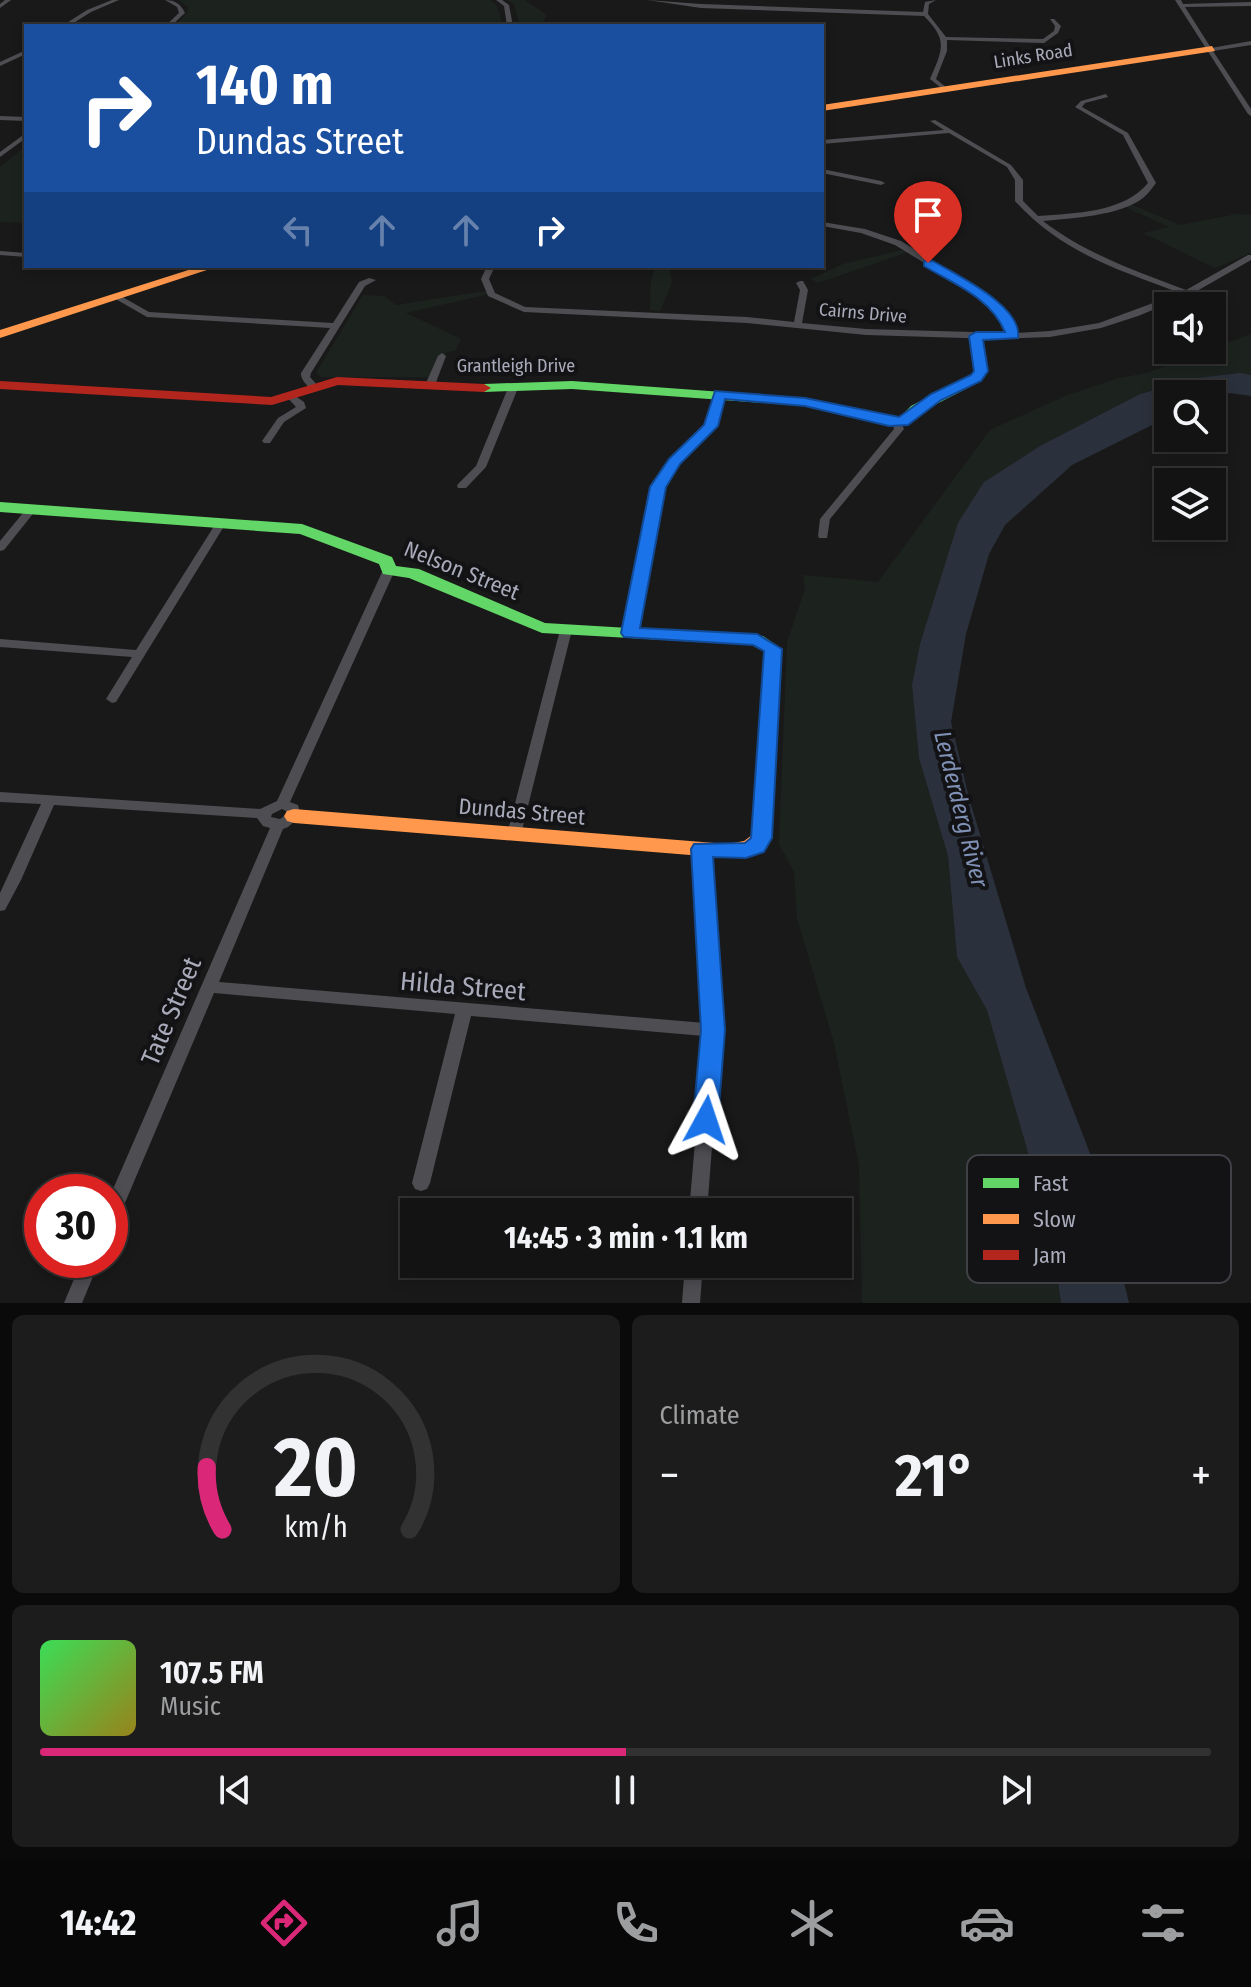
<!DOCTYPE html>
<html lang="en">
<head>
<meta charset="utf-8">
<style>
  body { margin:0; font-family:"Fira Sans Condensed",sans-serif; background:#1c1c1c; color:#f1f3f6; height:100vh; display:flex; flex-direction:column; font-size:30px; white-space:nowrap }
  * { box-sizing:border-box; margin:0 }
  p { font-size:26px; color:#9d9ea0 }
  .icon { flex:none; width:44px; height:44px; fill:none; stroke:currentColor; stroke-width:2; stroke-linecap:round; stroke-linejoin:round }
  .map { position:relative; height:1303px; overflow:hidden }
  .drawer { display:flex; flex-direction:column; gap:12px; padding:12px; background:#0a0a0a; flex:1 }
  .drawer>* { flex:none }
  .banner { position:absolute; left:24px; top:24px; width:800px; height:244px; border-radius:0px; box-shadow:0 4px 12px #0003,0 0 0 2px #323233; background:#1a4fa0; color:#fff; overflow:hidden }
  .buttons { position:absolute; left:1154px; top:292px; display:grid; gap:16px }
  .buttons a { display:grid; place-items:center; width:72px; height:72px; border-radius:0px; background:#131313; box-shadow:0 4px 12px #0003,0 0 0 2px #323233; font-size:40px }
  .speed { position:absolute; left:24px; top:1174px; display:flex; gap:16px; font-size:40px; font-weight:700; text-align:center }
  .speed>* { display:grid; place-content:center; width:104px; height:104px; border-radius:50%; background:#131313; box-shadow:0 4px 12px #0003,0 0 0 2px #323233; line-height:1 }
  .speed .limit { border:12px solid #d22; background:#fff; color:#111 }
  .pin { position:absolute; display:grid; place-items:center; width:68px; height:68px; color:#fff; margin:-82px -34px; border-radius:50% 50% 50% 0; rotate:-45deg; box-shadow:0 0 8px #0007 }
  .pin .icon { rotate:45deg }
  .me { position:absolute; width:88px; margin:-44px; rotate:5deg; stroke-linejoin:round; filter:drop-shadow(0 0 6px #0008) }
  .turn { display:flex; align-items:center; gap:28px; height:168px; padding:0 40px; font-size:36px }
  .turn .icon { width:104px; height:104px; stroke-width:2.5 }
  .turn b { display:block; font-size:56px; line-height:68px }
  .lanes { display:flex; align-items:center; height:76px; padding:0 40px; background:#0003; justify-content:center; gap:40px; direction:ltr }
  .lanes .off { opacity:.35 }
  .big { font-size:60px; font-weight:700; line-height:1.1 }
  .drawer .card { flex:1; display:flex; flex-direction:column; justify-content:center; gap:12px; min-width:0; padding:0 28px; border-radius:12px; background:#1c1c1c }
  .drawer .dial { align-items:center; gap:0 }
  .dial svg { height:208px; overflow:visible; fill:none; stroke:#323233; stroke-width:7; stroke-linecap:round; text-anchor:middle }
  .dial text { fill:#f1f3f6; stroke:none }
  .song { display:flex; align-items:center; gap:24px }
  .cover { width:96px; height:96px; border-radius:12px; background:linear-gradient(135deg,hsl(130 70% 55%),hsl(50 70% 35%)) }
  .played { height:8px; border-radius:4px; background:linear-gradient(90deg,#db2777 50%,#323233 50%) }
  .keys { display:flex; justify-content:space-around; direction:ltr }
  .heat { display:flex; justify-content:space-between; align-items:center; font-size:44px; direction:ltr }
  .drawer .tiles { flex:1; display:grid; gap:12px; grid-template-columns:1fr 1fr }
  .card:last-child { grid-column:span 2 }
  .trip { position:absolute; left:400px; top:1198px; width:452px; height:80px; border-radius:0px; background:#131313; box-shadow:0 4px 12px #0003,0 0 0 2px #323233; font-weight:700; line-height:80px; text-align:center }
  .menu { display:flex; height:128px; justify-content:space-around; align-items:center; background:#080808; color:#9d9ea0 }
  .menu .icon { width:56px; height:56px }
  .menu .selected { color:#db2777 }
  .menu b { font-size:36px; color:#f1f3f6 }
  .map>svg:first-child { display:block }
  .green { fill:#1c231f }
  .water { fill:#2b313c }
  .lines { fill:none; stroke-linecap:round; stroke-linejoin:round }
  .street { fill:#4d4d52; fill-rule:evenodd }
  .fast { fill:#63d668; fill-rule:evenodd }
  .slow { fill:#ff974d; fill-rule:evenodd }
  .jam { fill:#b3261e; fill-rule:evenodd }
  .route { fill:#1a73e8; stroke:#114b97; stroke-width:2 }
  .labels { text-anchor:middle; stroke-width:8; stroke-linejoin:round; paint-order:stroke }
  .far-street-label { font-size:18px; fill:#a9abba; stroke:#131315 }
  .street-label { font-size:22px; fill:#a9abba; stroke:#131315 }
  .water-label { font-size:24px; font-style:italic; fill:#8091b6; stroke:#131315 }
  .near-street-label { font-size:26px; fill:#a9abba; stroke:#131315 }
  .key { fill:#131315; stroke:#404147; stroke-width:2 }
  .key-label { font-size:22px; fill:#a9abba }
</style>
</head>
<body>
<div class="map">
<svg width="1251" height="1303" viewBox="0 0 1251 1303">
  <rect width="100%" height="100%" fill="#191919"/>
  <g class="green">
    <polygon points="179,0 490,0 497,6 503,26 174,26 188,12 188,7"/>
    <polygon points="507,0 525,0 547,15 542,24 520,26 514,4"/>
    <polygon points="26,146 26,223 0,222 0,167"/>
    <polygon points="1130,204 1180,225 1237,214 1251,215 1251,253 1215,268 1143,233 1169,227 1123,206"/>
    <polygon points="906,249 911,251 818,283 811,279 843,264"/>
    <polygon points="656,266 669,266 672,282 660,311 650,310 651,280"/>
    <polygon points="486,291 489,294 406,313 461,339 455,351 446,352 434,377 321,377 316,373 363,295 384,296 396,305"/>
    <polygon points="1251,334 1251,375 1198,378 1140,394 1040,446 984,482 938,592 920,644 912,685 919,758 948,856 957,957 987,1010 1052,1236 1061,1303 862,1303 859,1165 834,1043 797,918 794,872 779,844 787,642 805,589 803,575 878,582 990,430 1065,396 1119,378 1147,373"/>
  </g>
  <polygon class="water" points="1240,373 1251,375 1251,396 1230,393 1212,398 1212,394 1168,394 1168,417 1072,465 1005,525 989,554 966,634 951,722 969,798 1026,988 1098,1174 1129,1303 1061,1303 1052,1236 987,1010 957,957 948,856 919,758 912,685 920,644 958,523 984,482 1040,446 1140,394 1198,378"/>
  <g class="lines">
    <g class="street">
      <polygon points="5,0 11,0 0,8 0,4"/>
      <polygon points="112,0 119,0 91,12 69,26 62,26 87,10"/>
      <path d="M165,0c10,0 16,4 20,13l-14,13h-6l14,-13 -2,-6z"/>
      <polygon points="496,0 502,0 509,5 513,26 507,26 504,6"/>
      <path d="M647,0l54,4 222,8 2,-10 11,-2 -7,4 -1,10 18,23 97,2 11,-8 1,-5 -5,-7h4l7,7 -3,7 -14,10 -97,-3v11l-11,28 12,10 -2,3 -16,-13c13,-30 18,-39 -6,-63l-223,-8z"/>
      <polygon points="1175,0 1181,0 1183,4 1251,2 1251,6 1185,7 1211,48 1251,41 1251,45 1213,51 1251,109 1251,116 1248,114"/>
      <polygon points="26,50 26,54 0,66 0,62"/>
      <path d="M1106,94l2,3 -23,6 -3,4 46,26 28,50c-4,5 -8,11 -13,15 -23,18 -71,20 -100,23 43,33 93,50 143,69l62,-35h3v5l-61,35 -52,21 -37,12 -51,9 -53,2 -131,-4 -119,-12 -223,-11 -36,-16 -7,-17 6,-13h8l-6,13 6,14 30,14 222,10 47,5 6,-32 -4,-7 4,-2h3l5,9 -6,33 64,6 142,4 -7,-15 -13,-16 -93,-57 -34,-12 -39,-7v-4l43,7 36,12 93,57 15,19 7,16 34,-2 49,-8 81,-30c-64,-24 -119,-41 -165,-92v-21l-8,-13 -58,-34 -127,11v-4l122,-10 -14,-9 5,-1 76,45 12,15v21l15,15c37,-3 85,-3 110,-33l-25,-48 -48,-28 6,-6z"/>
      <polygon points="0,116 26,117 26,121 0,120"/>
      <polygon points="26,133 26,138 0,157 0,152"/>
      <polygon points="822,169 881,181 885,183 881,185 822,173"/>
      <polygon points="0,251 26,253 26,257 0,255"/>
      <path d="M369,278l7,2 -11,6 -54,87 -1,4 9,10 -5,3c-6,-2 -14,-11 -13,-17l29,-45 -183,-11 -35,-20 7,-2 30,17 184,11 26,-41z"/>
      <polygon points="442,353 446,356 435,385 430,388 427,387 425,385 438,356"/>
      <polygon points="513,385 518,388 486,467 466,488 458,488 457,486 458,484 476,466 508,388"/>
      <polygon points="720,391 725,394 715,426 678,464 663,487 636,633 634,636 626,636 624,633 653,487 670,460 705,425 715,394"/>
      <polygon points="291,393 304,402 306,408 284,422 270,443 264,443 262,441 278,418 296,407 286,396"/>
      <polygon points="897,419 900,420 904,429 830,519 827,538 819,538 818,536 820,519 894,429 892,422"/>
      <polygon points="31,507 36,510 4,550 0,551 0,541 27,508"/>
      <polygon points="221,520 226,523 116,702 112,703 106,699 132,657 0,647 0,639 136,650 216,523"/>
      <path d="M389,567l6,3 -105,232 8,3 3,11 -13,11 -5,2 -64,153 486,41 -10,-174 2,-4h10l2,4 12,181 -14,182h-18l15,-176 -233,-20 -41,167 -3,6 -6,2 -6,-2 -3,-6 43,-169 -241,-21 -95,224 -3,6 -6,2v-29l160,-368 -7,-2 -6,-8 -203,-13 -33,75 -16,30 -5,1v-18l41,-89 -41,-2v-10l260,17 17,-8 106,-231zM282,809l4,2 1,3 -7,5 -9,-2 1,-3z"/>
      <polygon points="566,626 572,630 521,834 519,837 509,837 507,834 560,630"/>
      <polygon points="82,1260 100,1260 82,1303 64,1303"/>
      <polygon points="685,1264 703,1264 700,1303 682,1303"/>
    </g>
    <g class="fast">
      <polygon points="976,332 982,336 988,371 981,381 921,412 908,425 889,426 805,406 572,389 484,392 477,388 484,384 572,381 805,398 899,418 911,406 971,375 974,371 970,336"/>
      <polygon points="0,502 302,524 392,557 396,566 419,569 545,623 763,636 782,649 778,675 766,675 763,671 764,651 753,645 542,633 409,578 383,574 379,564 300,534 0,512"/>
    </g>
    <g class="slow">
      <polygon points="1212,46 1215,51 822,111 822,105"/>
      <polygon points="201,266 219,266 0,338 0,330"/>
      <polygon points="772,665 781,671 772,838 757,853 727,858 294,823 287,821 284,816 287,811 294,809 727,844 744,841 752,835 763,671"/>
    </g>
    <polygon class="jam" points="337,377 484,384 491,388 484,392 338,385 272,405 0,389 0,381 271,397"/>
  </g>
  <path class="route" d="M924,261h9c23,14 90,45 85,77l-35,2 5,31 -7,10 -40,19 -33,25 -19,1 -84,-20 -80,-7 -7,27 -38,38 -14,23 -26,141 117,6 25,15 -10,189 -8,14 -18,6 -33,-1 12,173 -7,90 -3,8 -9,3 -9,-3 -4,-8 8,-90 -10,-181 3,-5 51,-1 6,-5 13,-187 -11,-6 -129,-8 -3,-4 29,-146 19,-28 35,-34 11,-34 90,7 94,19 32,-23 40,-19 3,-4 -5,-35 7,-4h29c-14,-34 -51,-48 -81,-66z"/>
  <g class="labels">
    <g class="far-street-label">
      <text transform="translate(1033 56) rotate(-9)" y="6">Links Road</text>
      <text transform="translate(863 313) rotate(5)" y="6">Cairns Drive</text>
      <text x="516" y="372">Grantleigh Drive</text>
    </g>
    <g class="street-label">
      <text transform="translate(462 570) rotate(22)" y="8">Nelson Street</text>
      <text transform="translate(522 811) rotate(5)" y="8">Dundas Street</text>
    </g>
    <g class="water-label">
      <text transform="translate(961 809) rotate(76)" y="8">Lerderderg River</text>
    </g>
    <g class="near-street-label">
      <text transform="translate(463 986) rotate(5)" y="9">Hilda Street</text>
      <text transform="translate(171 1011) rotate(-67)" y="9">Tate Street</text>
    </g>
  </g>
  <rect x="967" y="1155" width="264" height="128" rx="12" class="key"/>
  <rect x="983" y="1178" width="36" height="10" fill="#63d668"/>
  <rect x="983" y="1214" width="36" height="10" fill="#ff974d"/>
  <rect x="983" y="1250" width="36" height="10" fill="#b3261e"/>
  <g class="key-label">
    <text x="1033" y="1191">Fast</text>
    <text x="1033" y="1227">Slow</text>
    <text x="1033" y="1263">Jam</text>
  </g>
</svg>
<div class="buttons">
<a><svg class="icon" aria-label="sound" viewBox="0 0 24 24"><path d="M4 9h4l5-4v14l-5-4H4zM17 9q2 3 0 6"/></svg></a>
<a><svg class="icon" aria-label="search" viewBox="0 0 24 24"><circle cx="10" cy="10" r="6"/><path d="M15 15l6 6"/></svg></a>
<a><svg class="icon" aria-label="layers" viewBox="0 0 24 24"><path d="M12 4l9 5-9 5-9-5zM3 14l9 5 9-5"/></svg></a>
</div>
<div class="speed"><div class="limit">30</div></div>
<div class="pin" style="left:928px;top:263px;background:#d93025"><svg class="icon" aria-label="arrive" viewBox="0 0 24 24"><path d="M6 21V4h12l-3 4 3 4H6"/></svg></div>
<svg class="me" style="left:706px;top:1120px" viewBox="-20 -20 40 40"><path d="M0-17L14 15 0 8-14 15z" fill="#1a73e8" stroke="#fff" stroke-width="4"/></svg>
<div class="trip">14:45 · 3 min · 1.1 km</div>
<div class="banner">
<div class="turn"><svg class="icon" aria-label="right" viewBox="0 0 24 24"><path d="M7 20v-9h11M14 6l5 5-5 5"/></svg><div><b>140 m</b>Dundas Street</div></div>
<div class="lanes"><svg class="icon off" aria-label="left" viewBox="0 0 24 24"><path d="M17 20v-9H6M10 6l-5 5 5 5"/></svg><svg class="icon off" aria-label="ahead" viewBox="0 0 24 24"><path d="M12 20V5M6 11l6-6 6 6"/></svg><svg class="icon off" aria-label="ahead" viewBox="0 0 24 24"><path d="M12 20V5M6 11l6-6 6 6"/></svg><svg class="icon" aria-label="right" viewBox="0 0 24 24"><path d="M7 20v-9h11M14 6l5 5-5 5"/></svg></div>
</div>
</div>
<section class="drawer">
<div class="tiles">
<div class="card dial"><svg viewBox="0 0 100 80">
<path d="M14 69A42 42 0 1 1 86 69"/>
<path d="M14 69A42 42 0 0 1 8 45" stroke="#db2777"/>
<text x="50" y="56" font-size="32" font-weight="700">20</text>
<text x="50" y="72" font-size="11">km/h</text>
</svg></div>
<div class="card"><p>Climate</p>
<div class="heat"><a>−</a><b class="big">21°</b><a>+</a></div>
</div>
<div class="card">
<div class="song"><i class="cover"></i><div><b>107.5 FM</b><p>Music</p></div></div>
<div class="played"></div>
<div class="keys"><svg class="icon" aria-label="previous" viewBox="0 0 24 24"><path d="M18 5L8 12l10 7zM5 5v14"/></svg><svg class="icon" aria-label="pause" viewBox="0 0 24 24"><path d="M8 5v14M16 5v14"/></svg><svg class="icon" aria-label="next" viewBox="0 0 24 24"><path d="M6 5l10 7-10 7zM19 5v14"/></svg></div>
</div>
</div>
</section>
<nav class="menu">
<b>14:42</b>
<svg class="icon selected" aria-label="directions" viewBox="0 0 24 24"><path d="M12 3l9 9-9 9-9-9zM9 14v-3h6M13 9l2 2-2 2"/></svg>
<svg class="icon" aria-label="music" viewBox="0 0 24 24"><path d="M9 18V5l10-2v13"/><circle cx="6" cy="18" r="3"/><circle cx="16" cy="16" r="3"/></svg>
<svg class="icon" aria-label="phone" viewBox="0 0 24 24"><path d="M5 4h4l2 5-3 2q2 4 5 5l2-3 5 2v4C11 20 4 13 5 4z"/></svg>
<svg class="icon" aria-label="climate" viewBox="0 0 24 24"><path d="M12 3v18M4 7l16 10M4 17L20 7"/></svg>
<svg class="icon" aria-label="car" viewBox="0 0 24 24"><path d="M5 17H2v-5l4-1 3-4h7l3 4 3 1v5h-3M9 17h6M6 11h13"/><circle cx="7" cy="17" r="2"/><circle cx="17" cy="17" r="2"/></svg>
<svg class="icon" aria-label="filters" viewBox="0 0 24 24"><path d="M4 7h16M4 17h16"/><circle cx="9" cy="7" r="2"/><circle cx="15" cy="17" r="2"/></svg>
</nav>
</body>
</html>
